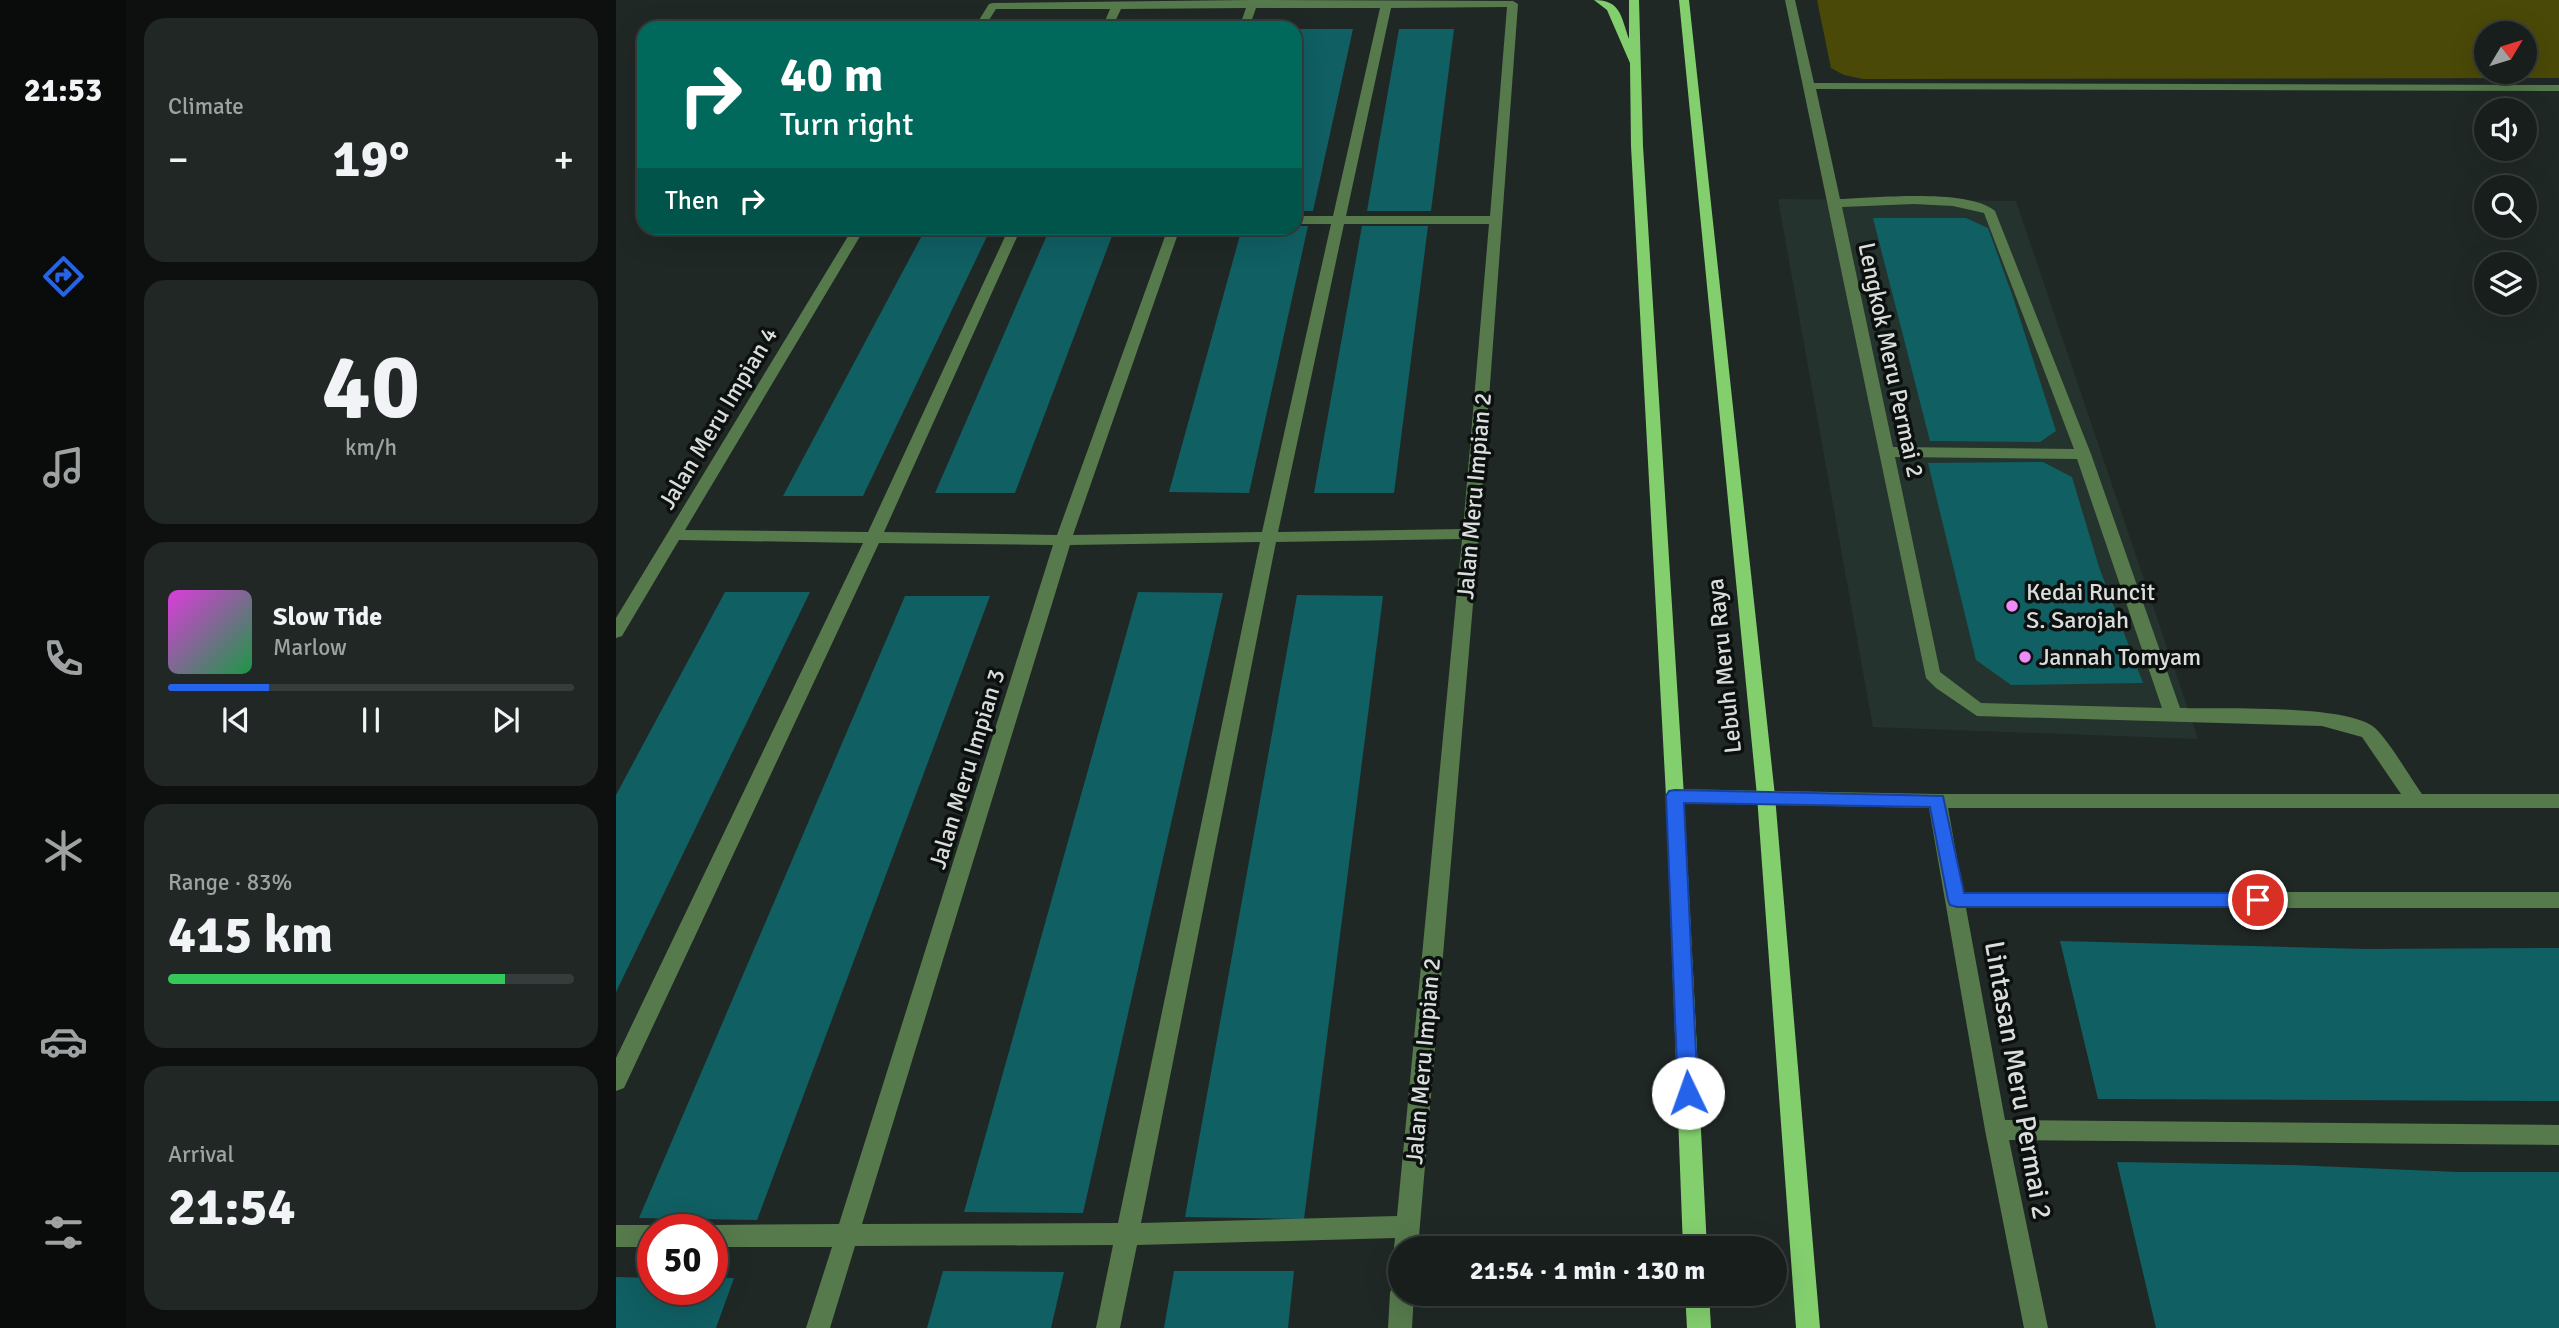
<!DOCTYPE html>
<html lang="en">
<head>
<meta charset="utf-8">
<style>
  body { margin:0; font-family:Signika,sans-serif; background:#212725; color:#f1f3f6; height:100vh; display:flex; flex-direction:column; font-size:26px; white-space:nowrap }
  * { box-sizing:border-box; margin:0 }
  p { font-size:23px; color:#9fa2a3 }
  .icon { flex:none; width:38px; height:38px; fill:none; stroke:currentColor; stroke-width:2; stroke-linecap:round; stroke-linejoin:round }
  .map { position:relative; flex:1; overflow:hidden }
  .details { display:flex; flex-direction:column; gap:18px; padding:18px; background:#0d100f; width:490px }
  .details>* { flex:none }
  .top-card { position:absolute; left:21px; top:21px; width:665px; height:214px; border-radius:21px; box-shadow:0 7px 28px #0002,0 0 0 2px #363c3b; background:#00695c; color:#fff; overflow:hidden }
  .needle { width:46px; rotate:52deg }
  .fabs { position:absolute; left:1858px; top:21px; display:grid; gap:14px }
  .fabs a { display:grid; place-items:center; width:63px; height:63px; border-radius:50%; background:#181e1c; box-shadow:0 7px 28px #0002,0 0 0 2px #363c3b; font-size:35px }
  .speed { position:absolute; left:21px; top:1214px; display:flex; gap:14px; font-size:35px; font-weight:700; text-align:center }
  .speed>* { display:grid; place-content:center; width:91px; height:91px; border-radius:50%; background:#181e1c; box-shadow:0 7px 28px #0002,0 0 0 2px #363c3b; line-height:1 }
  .speed .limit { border:10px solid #d22; background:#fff; color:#111 }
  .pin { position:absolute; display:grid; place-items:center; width:60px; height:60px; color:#fff; margin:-30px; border:4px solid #fff; border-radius:50%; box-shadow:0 2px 7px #0007 }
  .me { position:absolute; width:77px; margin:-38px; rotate:357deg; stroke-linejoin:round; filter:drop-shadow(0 0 5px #0008) }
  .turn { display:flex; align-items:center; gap:24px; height:147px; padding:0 28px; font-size:32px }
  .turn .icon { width:91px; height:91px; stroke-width:2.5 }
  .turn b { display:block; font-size:49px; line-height:60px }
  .then { display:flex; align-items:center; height:66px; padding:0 28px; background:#0003; gap:14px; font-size:26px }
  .big { font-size:52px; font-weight:700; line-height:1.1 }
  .details .card { flex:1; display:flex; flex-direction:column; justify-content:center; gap:10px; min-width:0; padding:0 24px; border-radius:21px; background:#212725 }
  .details .dial { align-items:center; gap:0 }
  .dial b { font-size:91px; line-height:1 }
  .song { display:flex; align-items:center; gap:21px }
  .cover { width:84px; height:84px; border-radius:10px; background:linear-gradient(135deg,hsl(300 70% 55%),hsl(140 70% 35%)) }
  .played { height:7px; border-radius:4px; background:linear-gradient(90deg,#2563eb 25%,#363c3b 25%) }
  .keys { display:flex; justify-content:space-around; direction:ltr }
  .heat { display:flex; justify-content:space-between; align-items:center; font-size:38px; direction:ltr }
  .charge { height:10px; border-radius:5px; background:linear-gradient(90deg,#34c759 83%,#363c3b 0) }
  .trip { position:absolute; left:772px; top:1236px; width:399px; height:70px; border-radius:35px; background:#181e1c; box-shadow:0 7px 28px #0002,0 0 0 2px #363c3b; font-weight:700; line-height:70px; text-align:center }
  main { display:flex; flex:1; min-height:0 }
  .dock { display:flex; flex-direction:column; width:126px; justify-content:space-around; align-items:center; background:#0a0c0b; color:#9fa2a3 }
  .dock .icon { width:49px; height:49px }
  .dock .selected { color:#2563eb }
  .dock b { font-size:32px; color:#f1f3f6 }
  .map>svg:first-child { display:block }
  .built { fill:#24332d }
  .green { fill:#4a4907; fill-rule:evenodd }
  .building { fill:#105f63 }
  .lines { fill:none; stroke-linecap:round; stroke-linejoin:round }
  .minor { fill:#567a4c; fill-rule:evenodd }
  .major { fill:#83cf6e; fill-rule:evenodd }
  .route { fill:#2563eb; stroke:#184099; stroke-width:2 }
  .poi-dot { fill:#ed8cf9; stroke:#0c100f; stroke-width:2.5 }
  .labels { text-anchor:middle; stroke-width:7; stroke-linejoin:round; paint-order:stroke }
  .street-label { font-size:24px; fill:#d9dedc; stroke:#0c100f }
  .poi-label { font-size:24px; fill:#d9dedc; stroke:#0c100f; text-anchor:start }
  .near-street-label { font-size:28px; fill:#d9dedc; stroke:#0c100f }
</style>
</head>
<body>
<main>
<nav class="dock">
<b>21:53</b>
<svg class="icon selected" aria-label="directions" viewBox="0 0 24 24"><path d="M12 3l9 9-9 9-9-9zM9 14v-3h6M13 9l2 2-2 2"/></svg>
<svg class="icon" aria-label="music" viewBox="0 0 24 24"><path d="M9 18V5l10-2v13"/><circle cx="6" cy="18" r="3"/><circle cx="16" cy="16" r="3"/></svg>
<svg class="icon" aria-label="phone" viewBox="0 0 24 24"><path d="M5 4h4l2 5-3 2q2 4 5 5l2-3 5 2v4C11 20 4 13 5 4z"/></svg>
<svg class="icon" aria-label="climate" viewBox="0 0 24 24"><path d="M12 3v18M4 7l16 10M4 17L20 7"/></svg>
<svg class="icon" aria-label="car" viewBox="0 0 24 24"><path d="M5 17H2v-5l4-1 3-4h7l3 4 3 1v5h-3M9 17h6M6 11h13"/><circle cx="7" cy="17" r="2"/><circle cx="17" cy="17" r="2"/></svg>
<svg class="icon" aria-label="filters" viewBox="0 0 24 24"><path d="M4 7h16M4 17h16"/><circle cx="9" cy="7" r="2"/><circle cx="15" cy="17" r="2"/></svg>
</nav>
<section class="details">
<div class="card"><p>Climate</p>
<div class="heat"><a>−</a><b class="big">19°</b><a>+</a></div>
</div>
<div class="card dial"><b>40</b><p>km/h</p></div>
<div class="card">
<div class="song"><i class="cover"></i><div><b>Slow Tide</b><p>Marlow</p></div></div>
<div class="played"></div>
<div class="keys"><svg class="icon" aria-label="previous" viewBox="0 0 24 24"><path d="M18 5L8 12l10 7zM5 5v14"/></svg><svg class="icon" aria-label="pause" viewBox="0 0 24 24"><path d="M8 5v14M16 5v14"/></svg><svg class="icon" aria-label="next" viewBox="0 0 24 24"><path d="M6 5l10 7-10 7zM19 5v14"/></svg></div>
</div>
<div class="card"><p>Range · 83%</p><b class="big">415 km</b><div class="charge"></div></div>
<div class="card"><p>Arrival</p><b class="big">21:54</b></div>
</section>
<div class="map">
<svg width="1943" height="1328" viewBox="0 0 1943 1328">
  <rect width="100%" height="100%" fill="#202825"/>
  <polygon class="built" points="1162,199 1400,201 1582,739 1257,727"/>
  <path class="green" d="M1201,0h742v78l-696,1 -19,-4 -13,-7zM1871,33h38v39h-38z"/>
  <g class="building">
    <polygon points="682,29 737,29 697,211 679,211 679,39"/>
    <polygon points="783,29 838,29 815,211 751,211"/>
    <polygon points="1257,218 1350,218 1372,228 1397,297 1440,431 1424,442 1314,441"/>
    <polygon points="679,226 692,226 633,493 553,492 626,228"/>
    <polygon points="746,226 812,226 778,493 698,493"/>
    <polygon points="310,228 375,228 247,496 167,496"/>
    <polygon points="434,228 499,228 399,493 319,493"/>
    <polygon points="1427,462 1456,477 1483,567 1527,683 1395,685 1360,660 1312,463"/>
    <polygon points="109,592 194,592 0,992 0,795"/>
    <polygon points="522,592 607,593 467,1213 348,1212"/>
    <polygon points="681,595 767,596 688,1219 569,1217"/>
    <polygon points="289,596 374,596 141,1220 23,1218"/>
    <polygon points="1444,941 1749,949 1943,948 1943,1101 1482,1099"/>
    <polygon points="1501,1162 1676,1165 1842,1172 1943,1172 1943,1328 1540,1328"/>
    <polygon points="327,1271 448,1272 435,1328 311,1328"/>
    <polygon points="558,1271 678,1271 672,1328 548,1328"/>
    <polygon points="0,1277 37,1278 37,1290 96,1290 96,1278 118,1278 100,1328 0,1328"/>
  </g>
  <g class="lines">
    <g class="minor">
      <path d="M633,0l264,1 5,3 -39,530 -61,714h-18v9l-6,-9 1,-10 -258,7 -17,83h-24l17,-83 -258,1 -25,82h-24l26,-81h-120v-17h-9l9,-5 127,-1 214,-679 -174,-2 -255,545 -8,3v-33l247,-515 -184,-3 -57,96 -6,2v-20l237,-390h12l-180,302 183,2 141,-304h12l-137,304 173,3 111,-307h12l-107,307 189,-3 69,-308h-36v-8h38l47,-208h-124l-7,20h-10l7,-20 -125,1 -9,19h-10l8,-19h-114l-12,19h-10l15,-24 4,-1zM891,7l-17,209h-144l45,-208zM728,224h145l-26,305 -185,3zM846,539l-65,677 -256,7 135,-681zM644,542l-142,681 -256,1 208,-679z"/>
      <path d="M1169,0h10l19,83 745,2v6l-743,-2 24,110c36,-1 128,-11 155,12l96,243 89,254c39,1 168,-4 195,20 15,14 34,48 47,66h137v14h-611l15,84h596v16h-593l39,212 554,5v20l-550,-5 39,188h-24l-39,-198 -56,-322 -254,-5 -7,-2 -2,-5 2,-5 7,-2 262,5h464l-39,-57 -40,-11 -345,-10 -41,-28 -10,-10zM1298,204l39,2 31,7 90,236 -181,-2 -51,-240zM1279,457l182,2 85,249 -181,-5 -41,-31z"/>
      <polygon points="0,1225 37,1225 46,1230 37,1230 37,1247 0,1247"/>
      <polygon points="784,1282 784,1293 798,1293 796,1328 772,1328 774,1293 777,1285"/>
    </g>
    <g class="major">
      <path d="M978,0c27,0 27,17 35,39v-39h10l4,146 41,650 23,452h-24l-17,-452 -35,-650 -1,-83 -23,-53z"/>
      <polygon points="1063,0 1073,0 1159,796 1204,1328 1180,1328 1141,796"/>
      <polygon points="1069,1293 1093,1293 1095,1328 1071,1328"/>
    </g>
  </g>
  <polygon class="route" points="1059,790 1327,796 1348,893 1642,893 1648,895 1651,900 1648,905 1642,907 1341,907 1334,905 1332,900 1314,807 1068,803 1082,1093 1079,1100 1072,1102 1065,1100 1062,1093 1050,796 1053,791"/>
  <g class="poi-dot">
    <circle cx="1396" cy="606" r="7"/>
    <circle cx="1409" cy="657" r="7"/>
  </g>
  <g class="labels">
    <g class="street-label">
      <text transform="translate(1275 360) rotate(78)" y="8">Lengkok Meru Permai 2</text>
      <text transform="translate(102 418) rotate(-59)" y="8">Jalan Meru Impian 4</text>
      <text transform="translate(858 496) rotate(-85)" y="8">Jalan Meru Impian 2</text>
      <text transform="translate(1108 666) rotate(-96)" y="8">Lebuh Meru Raya</text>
      <text transform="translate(351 769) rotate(-73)" y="8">Jalan Meru Impian 3</text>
      <text transform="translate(807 1061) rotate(-85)" y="8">Jalan Meru Impian 2</text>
    </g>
    <g class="poi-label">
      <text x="1410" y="600">Kedai Runcit<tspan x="1410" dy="28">S. Sarojah</tspan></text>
      <text x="1423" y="665">Jannah Tomyam</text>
    </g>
    <g class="near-street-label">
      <text transform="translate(1403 1080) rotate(80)" y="10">Lintasan Meru Permai 2</text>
    </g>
  </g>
</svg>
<div class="fabs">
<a><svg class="needle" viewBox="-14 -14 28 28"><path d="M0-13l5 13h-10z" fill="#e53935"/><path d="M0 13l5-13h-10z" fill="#9fa2a3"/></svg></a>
<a><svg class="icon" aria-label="sound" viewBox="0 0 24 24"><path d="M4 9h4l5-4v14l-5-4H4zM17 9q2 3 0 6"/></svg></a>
<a><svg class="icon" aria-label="search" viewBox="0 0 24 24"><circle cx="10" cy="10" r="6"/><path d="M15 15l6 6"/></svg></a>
<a><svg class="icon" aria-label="layers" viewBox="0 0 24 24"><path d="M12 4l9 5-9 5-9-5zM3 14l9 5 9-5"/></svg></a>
</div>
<div class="speed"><div class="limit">50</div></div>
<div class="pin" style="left:1642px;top:900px;background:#d93025"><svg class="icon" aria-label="arrive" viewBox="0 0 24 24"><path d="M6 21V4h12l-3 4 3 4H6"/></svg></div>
<svg class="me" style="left:1072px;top:1093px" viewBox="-20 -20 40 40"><circle r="19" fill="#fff"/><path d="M0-13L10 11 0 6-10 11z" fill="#2563eb"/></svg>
<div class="trip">21:54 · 1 min · 130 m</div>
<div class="top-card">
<div class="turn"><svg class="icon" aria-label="right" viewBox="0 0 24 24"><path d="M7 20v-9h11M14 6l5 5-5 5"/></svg><div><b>40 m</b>Turn right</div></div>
<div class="then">Then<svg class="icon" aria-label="right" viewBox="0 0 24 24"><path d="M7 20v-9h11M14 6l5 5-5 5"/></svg></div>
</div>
</div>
</main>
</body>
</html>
